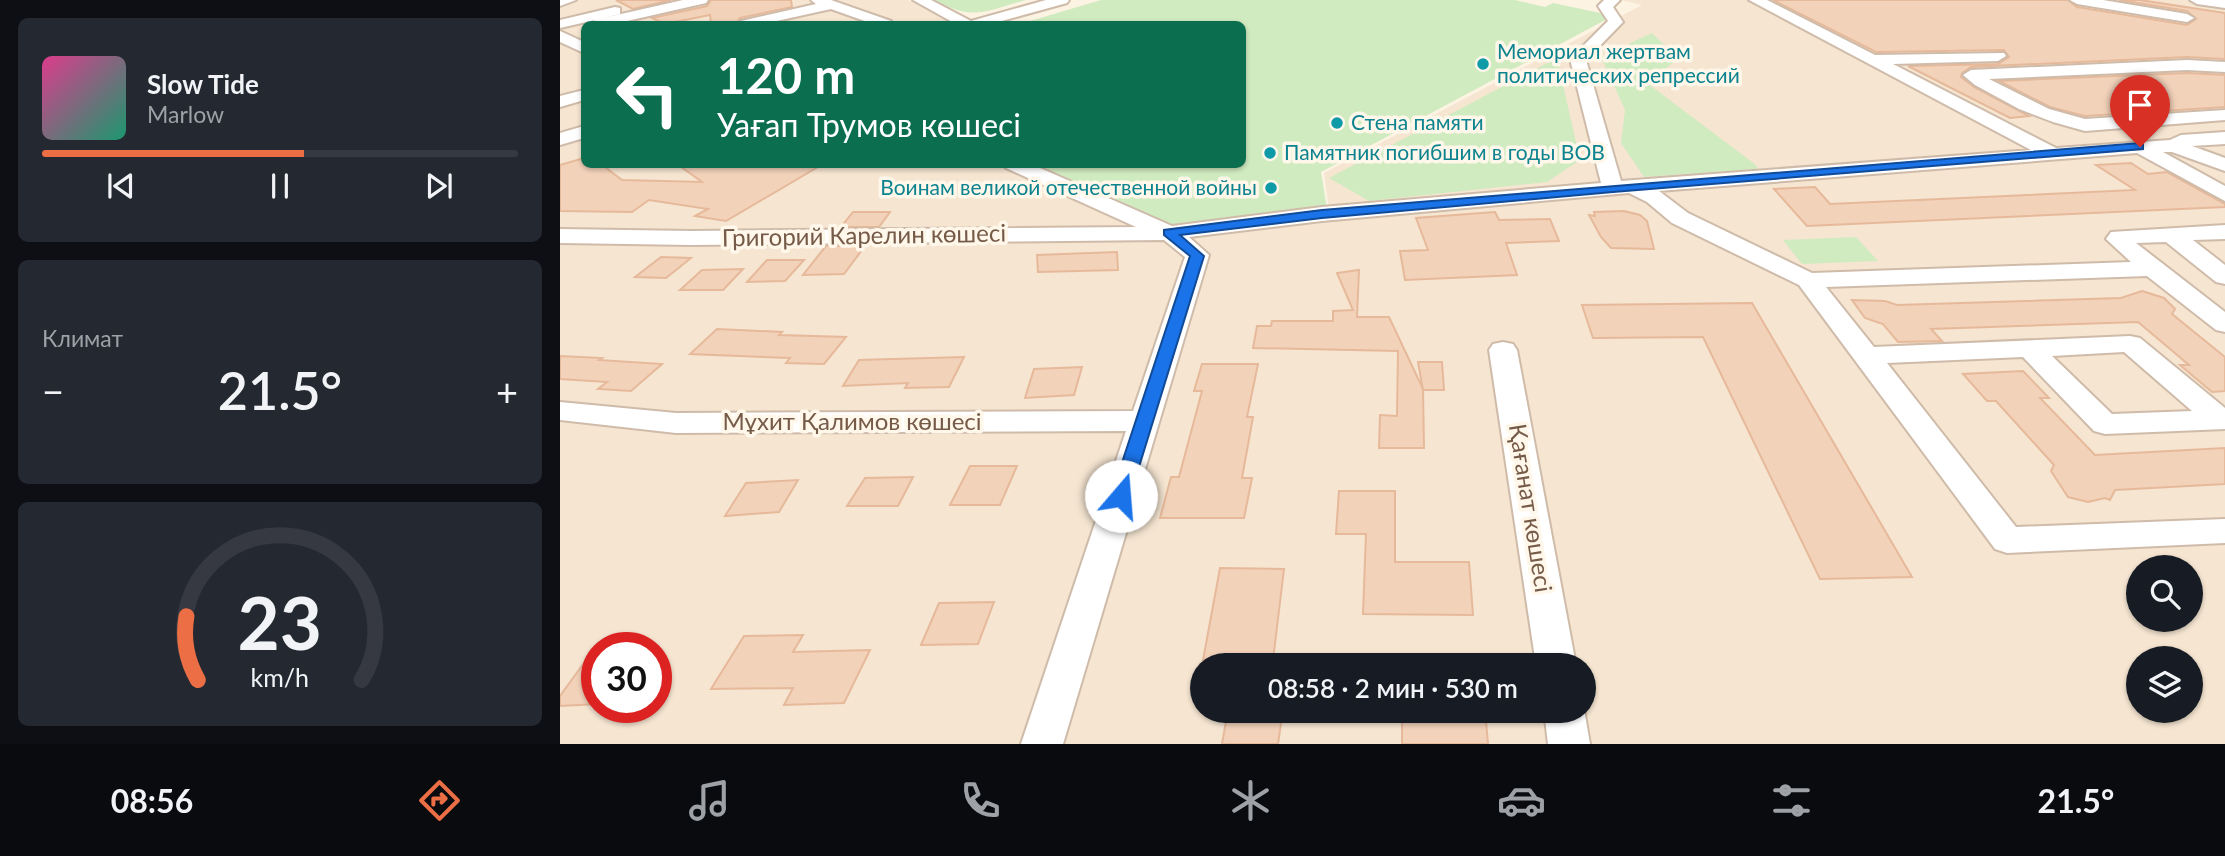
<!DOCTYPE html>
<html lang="ru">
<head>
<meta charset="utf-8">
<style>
  body { margin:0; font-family:Lato,sans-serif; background:#242831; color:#f1f3f6; height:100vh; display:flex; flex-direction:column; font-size:26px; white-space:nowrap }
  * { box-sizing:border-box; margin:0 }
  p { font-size:23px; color:#9ea1a6 }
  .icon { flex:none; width:38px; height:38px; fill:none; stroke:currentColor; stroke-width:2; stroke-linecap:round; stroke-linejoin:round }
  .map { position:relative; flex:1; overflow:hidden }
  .panel { display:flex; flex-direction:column; gap:18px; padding:18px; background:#0d0f14; width:560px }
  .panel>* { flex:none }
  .top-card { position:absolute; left:21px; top:21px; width:665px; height:147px; border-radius:10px; box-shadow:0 2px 5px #0004; background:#0b6e4f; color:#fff; overflow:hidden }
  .buttons { position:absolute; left:1566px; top:555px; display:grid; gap:14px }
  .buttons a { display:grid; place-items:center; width:77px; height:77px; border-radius:50%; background:#171b24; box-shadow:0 2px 5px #0004; font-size:35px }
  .speed { position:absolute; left:21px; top:632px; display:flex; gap:14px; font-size:35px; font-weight:700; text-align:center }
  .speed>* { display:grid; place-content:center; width:91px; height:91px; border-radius:50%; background:#171b24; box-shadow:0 2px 5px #0004; line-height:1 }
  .speed .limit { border:10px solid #d22; background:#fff; color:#111 }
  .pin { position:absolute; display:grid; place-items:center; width:60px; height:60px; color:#fff; margin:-72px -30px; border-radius:50% 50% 50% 0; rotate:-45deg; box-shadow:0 0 7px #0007 }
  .pin .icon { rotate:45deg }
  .me { position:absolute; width:77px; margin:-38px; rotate:18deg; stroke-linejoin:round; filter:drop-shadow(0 0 5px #0008) }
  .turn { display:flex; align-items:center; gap:24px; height:147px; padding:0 21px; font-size:32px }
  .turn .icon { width:91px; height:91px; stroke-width:2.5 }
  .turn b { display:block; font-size:49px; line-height:60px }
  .big { font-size:52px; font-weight:600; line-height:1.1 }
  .panel .card { flex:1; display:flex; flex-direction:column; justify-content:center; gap:10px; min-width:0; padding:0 24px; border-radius:10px; background:#242831 }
  .panel .dial { align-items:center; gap:0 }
  .dial svg { height:182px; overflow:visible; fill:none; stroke:#363941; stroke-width:7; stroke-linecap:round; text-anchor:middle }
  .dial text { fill:#f1f3f6; stroke:none }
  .song { display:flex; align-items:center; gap:21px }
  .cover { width:84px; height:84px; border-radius:10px; background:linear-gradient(135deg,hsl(330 70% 55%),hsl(160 70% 35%)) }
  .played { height:7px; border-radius:4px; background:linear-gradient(90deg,#eb6e44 55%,#363941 55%) }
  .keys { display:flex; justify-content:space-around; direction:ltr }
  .heat { display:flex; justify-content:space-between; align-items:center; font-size:38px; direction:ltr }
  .trip { position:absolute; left:630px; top:653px; width:406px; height:70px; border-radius:35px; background:#171b24; box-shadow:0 2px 5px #0004; font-weight:600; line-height:70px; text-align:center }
  .dock { display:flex; height:112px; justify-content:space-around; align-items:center; background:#090b0e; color:#9ea1a6 }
  .dock .icon { width:49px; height:49px }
  .dock .current { color:#eb6e44 }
  .dock b { font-size:32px; color:#f1f3f6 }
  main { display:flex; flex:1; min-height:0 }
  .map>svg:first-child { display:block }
  .residential { fill:#f5e5d1; fill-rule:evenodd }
  .green { fill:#d1ebc1 }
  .building { fill:#f3d2ba; stroke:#e6b99a; stroke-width:2 }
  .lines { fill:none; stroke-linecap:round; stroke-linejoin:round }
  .minor-casing { stroke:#cfbba9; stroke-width:4 }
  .minor { fill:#fff; fill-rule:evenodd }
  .route { fill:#1a73e8; stroke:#114b97; stroke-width:2 }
  .culture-dot { fill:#0f9aa8; stroke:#fff7ea; stroke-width:2.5 }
  .labels { text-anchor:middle; stroke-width:7; stroke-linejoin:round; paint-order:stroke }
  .far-culture-label { font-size:21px; fill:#0d838f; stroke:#fff7ea; text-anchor:start }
  .street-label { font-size:24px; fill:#765a48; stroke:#fff7ea }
</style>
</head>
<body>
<main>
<section class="panel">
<div class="card">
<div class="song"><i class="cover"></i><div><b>Slow Tide</b><p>Marlow</p></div></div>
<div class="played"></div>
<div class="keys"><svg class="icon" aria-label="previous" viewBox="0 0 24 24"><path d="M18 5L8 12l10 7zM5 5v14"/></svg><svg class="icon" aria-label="pause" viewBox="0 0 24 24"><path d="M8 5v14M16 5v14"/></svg><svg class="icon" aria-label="next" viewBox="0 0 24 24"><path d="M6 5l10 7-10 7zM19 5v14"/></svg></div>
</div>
<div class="card"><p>Климат</p>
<div class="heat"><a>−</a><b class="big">21.5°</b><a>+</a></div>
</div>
<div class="card dial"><svg viewBox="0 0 100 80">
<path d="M14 69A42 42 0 1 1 86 69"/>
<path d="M14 69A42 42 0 0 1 9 41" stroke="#eb6e44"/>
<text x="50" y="56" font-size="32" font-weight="700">23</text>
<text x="50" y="72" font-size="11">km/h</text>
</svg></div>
</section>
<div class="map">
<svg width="1665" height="744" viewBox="0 0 1665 744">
  <rect width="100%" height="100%" fill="#fdf3e3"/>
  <g class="residential">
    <polygon points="0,0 348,0 393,24 24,24 24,134 0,141"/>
    <path d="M1061,0h564l40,6v738h-1665v-597l24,-7v24l443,1 149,63 153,-18 -5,-37 318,-168zM1578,567h53v53h-53zM37,648h59v59h-59zM1578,658h53v52h-53zM642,665h382v45h-382z"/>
  </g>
  <g class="green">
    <path d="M373,0h93c-43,12 -51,21 -93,0z"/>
    <polygon points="541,0 955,0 985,7 993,3 1045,14 1047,19 761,172 767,209 617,227 477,165 682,164 682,24 460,24"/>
    <polygon points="1092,33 1118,59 1087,83 1196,165 1197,169 1084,177 1061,143 1065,110 1041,57"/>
    <polygon points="997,58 1020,160 987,182 809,201 769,178"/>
    <polygon points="1296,237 1318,261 1242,264 1223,240"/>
  </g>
  <g class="building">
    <polygon points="56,0 111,0 73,9"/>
    <polygon points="151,0 231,0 232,7 180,18 176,24 151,24 150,15 105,24 92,18 147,6"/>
    <polygon points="1213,0 1508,0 1517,7 1627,25 1636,19 1627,11 1559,0 1580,0 1665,13 1665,59 1627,57 1411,67 1402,73 1401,77 1414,87 1469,116 1450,118 1348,66 1438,64 1449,57 1444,50 1316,52"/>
    <polygon points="1627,73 1665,75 1665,107 1525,116 1490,107 1439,81"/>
    <polygon points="24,158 24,164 41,164 62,180 142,182 117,164 263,164 166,221 135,216 148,209 89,200 72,212 0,211 0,165"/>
    <polygon points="1571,163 1588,174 1607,172 1665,204 1665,207 1247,226 1214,189 1255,187 1270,204 1575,190 1536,165"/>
    <polygon points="1064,211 1080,215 1087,221 1094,249 1051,248 1041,237 1029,215 1035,216 1034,212"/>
    <polygon points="293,212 330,212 319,227 281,227"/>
    <polygon points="935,212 939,220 990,219 999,241 946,243 957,275 845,280 840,251 868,250 856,218"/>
    <polygon points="266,246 305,246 284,274 243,275"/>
    <polygon points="557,252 558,270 478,272 477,255"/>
    <polygon points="101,257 131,258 106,278 75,277"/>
    <polygon points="207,260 244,260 225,281 187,282"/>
    <polygon points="183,269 163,290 120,290 142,270"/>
    <polygon points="799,270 797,317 829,317 863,389 864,448 819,448 820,415 837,416 838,351 693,348 697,326 711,326 712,321 773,321 773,311 793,310 777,273"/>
    <polygon points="1582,291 1604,298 1615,309 1612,314 1665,357 1665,391 1652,392 1620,365 1629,365 1578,322 1371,329 1382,341 1338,342 1323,324 1305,318 1292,300 1325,301 1337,305 1561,298"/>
    <polygon points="1192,303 1352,577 1260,579 1143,337 1033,338 1022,305"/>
    <polygon points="157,329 222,332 219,335 286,337 264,364 226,363 230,358 130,354"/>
    <polygon points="0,356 42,358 39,360 102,364 71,391 38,389 47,382 0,379"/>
    <polygon points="404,357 389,387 345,388 348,383 283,386 299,360"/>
    <polygon points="858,362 882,362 884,390 863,390"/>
    <polygon points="642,364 698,364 687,417 693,417 682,478 692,478 684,518 600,518 611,477 619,477 642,391 634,391"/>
    <polygon points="522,367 514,395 465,398 474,369"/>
    <polygon points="1463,371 1489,398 1480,398 1535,455 1665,448 1665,484 1555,490 1550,500 1545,498 1528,502 1508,497 1491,471 1494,465 1436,401 1427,401 1403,374"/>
    <polygon points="410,466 457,466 440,505 390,505"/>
    <polygon points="353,477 338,506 287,506 305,478"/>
    <polygon points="238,480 219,512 165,516 186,483"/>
    <polygon points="779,491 835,491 835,562 909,562 913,615 803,614 806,534 776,534"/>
    <polygon points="660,568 724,569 713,660 643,660"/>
    <polygon points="434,602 418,644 361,645 379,603"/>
    <polygon points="243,635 233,652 310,650 284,703 224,705 233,688 151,689 184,636"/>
    <polygon points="37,645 37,704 0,706 0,696"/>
    <polygon points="668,710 723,710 718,744 662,744"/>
    <polygon points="842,710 925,710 928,744 842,744"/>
  </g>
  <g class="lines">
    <g class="minor-casing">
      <g id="minor">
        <polygon points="0,0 16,0 0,6"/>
        <polygon points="123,0 148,0 146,3 54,24 30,24 35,20 0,28 0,20 55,7 60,8 60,14 39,19"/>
        <polygon points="251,0 271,0 331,21 333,24 313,24 271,9 203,24 179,24 181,21 256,4"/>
        <polygon points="353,0 371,0 411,21 486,0 509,0 507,3 431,24 396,24"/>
        <path d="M1044,0h16l-7,7 10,15 -37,38 35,121 410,-31 -282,-150h18l108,55 129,-2 2,3 -8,5 -105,3 163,84 114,-8 11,-5 44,-3v12l-33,2 33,12v13l-53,-19h-9l62,34v15l-88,-48 -478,38 29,22 124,60 319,-11 -25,-23 5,-7 114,-7v14l-32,1 32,25v19l-9,-2 -50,-40 -30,1 89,69v20l-9,-2 -69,-54 -321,11 48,60 256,-11 10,2 85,70v21l-120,5 -11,-3 -71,-74 -136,6 129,164 209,-8v24l-218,10 -12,-4 -196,-264 -127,-62 -25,-21 -18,-9 -307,28 -133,16 20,18 -146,489h-42l105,-313 -450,2 -116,-13v-18l116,11 457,-2 52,-154 -21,-17 -472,5 -132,-2v-14l132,2 444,-4 -130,-59 -3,-4h28l141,62 150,-19 279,-24 -31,-124 38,-38 -10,-15zM1564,352l68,59 -80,3 -60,-58z"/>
        <polygon points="1510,0 1543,0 1627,14 1634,18 1627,22 1517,4"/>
        <polygon points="1630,0 1665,0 1665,8 1637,4"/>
        <polygon points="0,31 24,42 24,53 0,42"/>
        <polygon points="1627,60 1665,62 1665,72 1627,70 1429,79 1489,109 1525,119 1665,110 1665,120 1525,131 1493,122 1459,109 1415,85 1403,75 1411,70"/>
        <polygon points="24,90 24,100 0,107 0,96"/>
        <polygon points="24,126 24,138 0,145 0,133"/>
        <polygon points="943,342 953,344 957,350 1016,665 976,665 929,350 933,344"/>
        <polygon points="1024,709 1030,744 988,744 984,710"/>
      </g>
    </g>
    <use href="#minor" class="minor"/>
  </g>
  <polygon class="route" points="1580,143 1583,144 1583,149 1053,192 762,218 620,235 644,256 570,496 567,500 554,500 551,496 630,256 604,235 604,230 762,210"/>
  <g class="culture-dot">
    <circle cx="923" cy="64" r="7"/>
    <circle cx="777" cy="123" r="7"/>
    <circle cx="710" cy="153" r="7"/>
    <circle cx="711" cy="188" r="7"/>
  </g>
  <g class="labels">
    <g class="far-culture-label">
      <text x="937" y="59">Мемориал жертвам<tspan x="937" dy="24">политических репрессий</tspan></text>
      <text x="791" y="130">Стена памяти</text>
      <text x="724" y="160">Памятник погибшим в годы ВОВ</text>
      <text x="697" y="195" text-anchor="end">Воинам великой отечественной войны</text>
    </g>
    <g class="street-label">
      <text transform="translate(304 236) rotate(-1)" y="8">Григорий Карелин көшесі</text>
      <text x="292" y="430">Мұхит Қалимов көшесі</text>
      <text transform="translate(970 508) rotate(81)" y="8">Қағанат көшесі</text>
    </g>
  </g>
</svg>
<div class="buttons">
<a><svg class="icon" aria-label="search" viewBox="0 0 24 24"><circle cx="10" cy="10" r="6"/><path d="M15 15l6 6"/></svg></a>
<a><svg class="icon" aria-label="layers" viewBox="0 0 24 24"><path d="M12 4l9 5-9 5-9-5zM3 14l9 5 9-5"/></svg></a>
</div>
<div class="speed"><div class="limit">30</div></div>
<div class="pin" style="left:1580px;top:147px;background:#d93025"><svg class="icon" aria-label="arrive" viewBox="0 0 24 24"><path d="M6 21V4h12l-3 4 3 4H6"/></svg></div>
<svg class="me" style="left:561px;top:496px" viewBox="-20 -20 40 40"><circle r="19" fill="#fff"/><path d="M0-13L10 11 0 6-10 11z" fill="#1a73e8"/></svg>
<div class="trip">08:58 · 2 мин · 530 m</div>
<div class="top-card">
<div class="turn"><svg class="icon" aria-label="left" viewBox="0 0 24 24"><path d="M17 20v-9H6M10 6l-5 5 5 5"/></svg><div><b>120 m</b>Уағап Трумов көшесі</div></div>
</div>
</div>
</main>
<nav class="dock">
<b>08:56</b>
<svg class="icon current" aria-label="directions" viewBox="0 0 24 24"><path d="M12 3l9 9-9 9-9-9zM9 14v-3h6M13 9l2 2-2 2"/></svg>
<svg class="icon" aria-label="music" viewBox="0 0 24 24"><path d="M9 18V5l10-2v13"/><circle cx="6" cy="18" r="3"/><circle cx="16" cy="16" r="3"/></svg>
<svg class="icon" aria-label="phone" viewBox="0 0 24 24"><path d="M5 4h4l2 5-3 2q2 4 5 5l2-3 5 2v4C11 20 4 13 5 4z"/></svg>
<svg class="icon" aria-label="climate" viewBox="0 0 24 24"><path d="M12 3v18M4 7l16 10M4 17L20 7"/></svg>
<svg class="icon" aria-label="car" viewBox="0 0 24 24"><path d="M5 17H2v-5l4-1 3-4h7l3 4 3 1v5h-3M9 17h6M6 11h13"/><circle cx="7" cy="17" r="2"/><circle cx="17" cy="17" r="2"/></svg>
<svg class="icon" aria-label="filters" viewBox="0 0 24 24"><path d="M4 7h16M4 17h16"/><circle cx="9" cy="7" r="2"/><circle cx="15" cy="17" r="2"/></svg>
<b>21.5°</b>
</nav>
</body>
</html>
